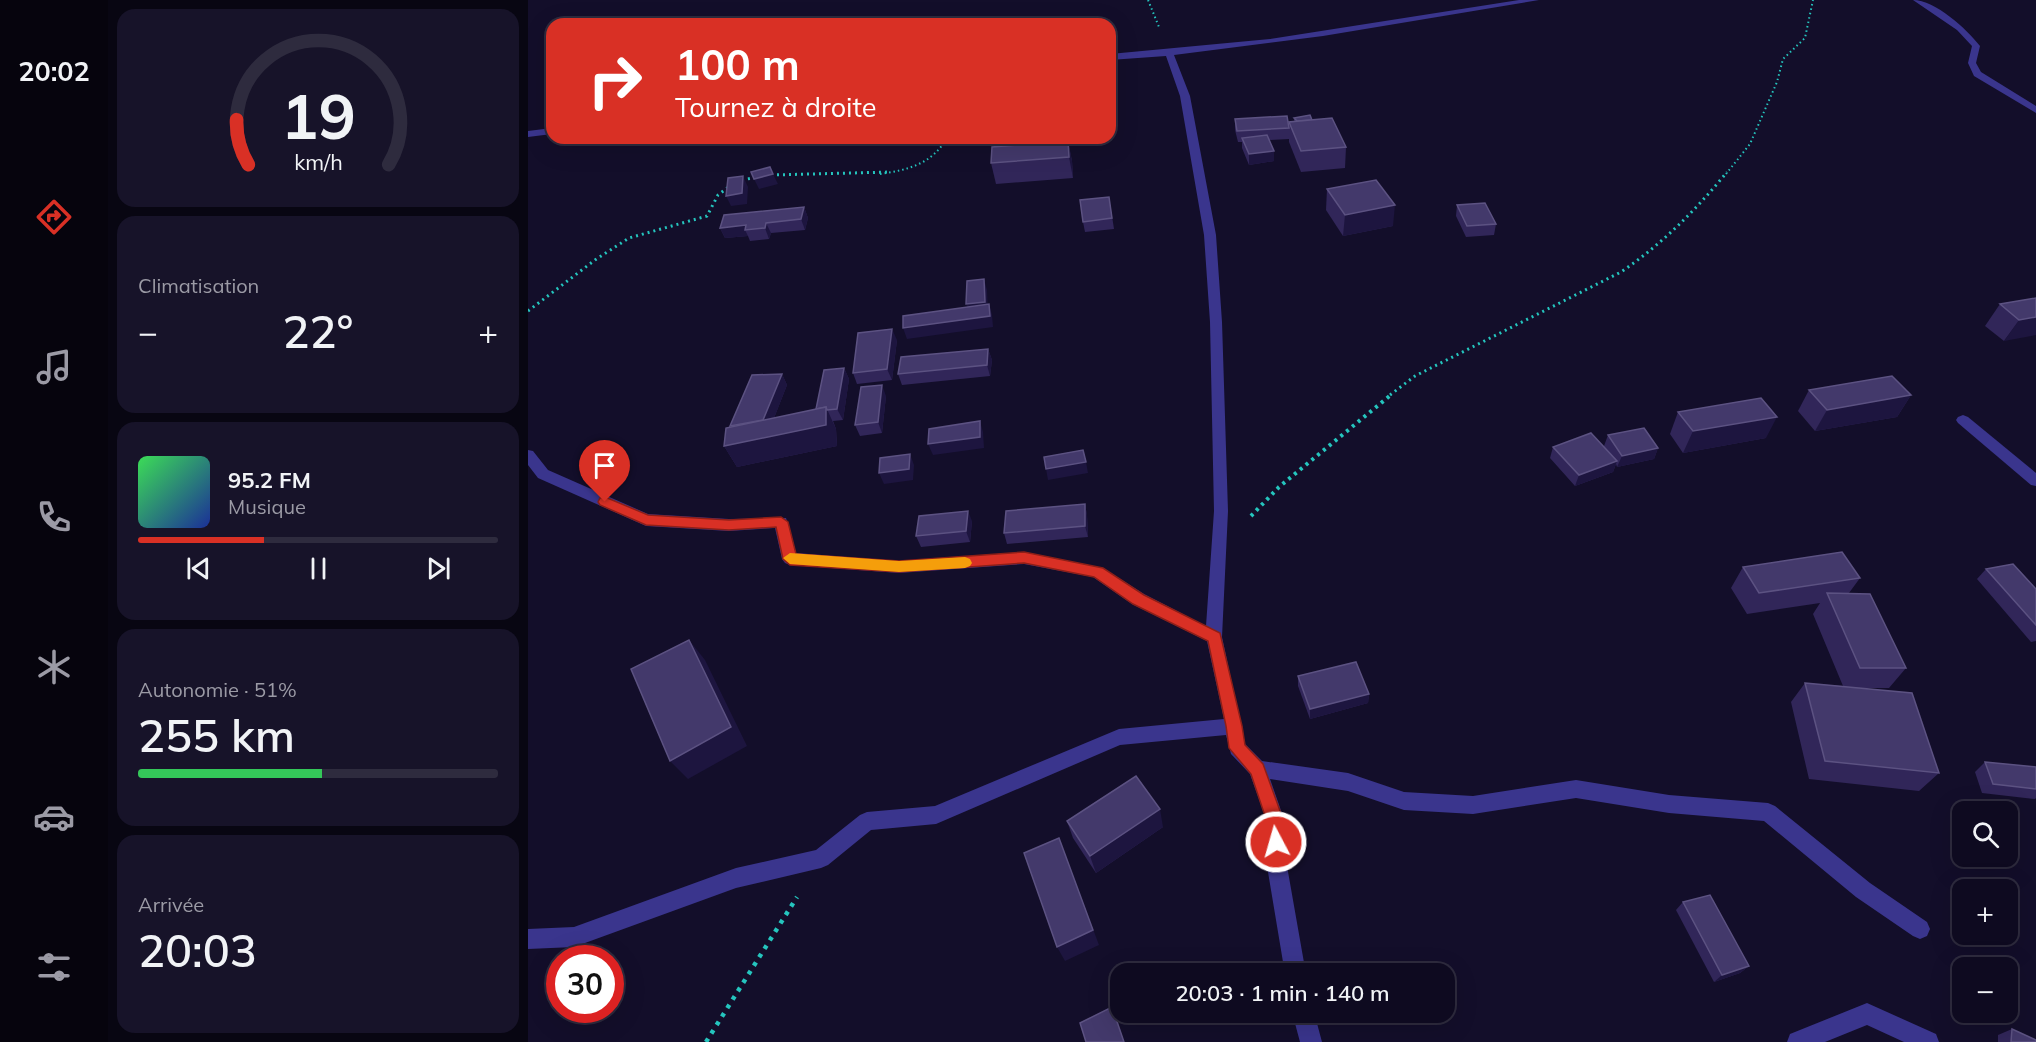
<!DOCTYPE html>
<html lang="fr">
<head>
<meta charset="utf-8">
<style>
  body { margin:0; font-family:Mulish,sans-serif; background:#171329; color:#f1f3f6; height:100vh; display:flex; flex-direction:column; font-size:22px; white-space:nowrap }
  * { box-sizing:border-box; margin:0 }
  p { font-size:20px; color:#9b9aa5 }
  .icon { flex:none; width:33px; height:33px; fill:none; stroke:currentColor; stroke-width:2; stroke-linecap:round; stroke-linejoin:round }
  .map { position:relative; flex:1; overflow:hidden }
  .drawer { display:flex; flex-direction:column; gap:9px; padding:9px; background:#080612; width:420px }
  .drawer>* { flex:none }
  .hud { position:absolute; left:18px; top:18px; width:570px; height:126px; border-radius:18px; box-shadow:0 6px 24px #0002,0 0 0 2px #2e2b3e; background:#d93025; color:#fff; overflow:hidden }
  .controls { position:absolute; left:1424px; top:801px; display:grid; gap:12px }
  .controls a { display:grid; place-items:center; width:66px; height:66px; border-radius:12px; background:#0e0a20; box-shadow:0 6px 24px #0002,0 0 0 2px #2e2b3e; font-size:30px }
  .speed { position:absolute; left:18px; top:945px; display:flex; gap:12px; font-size:30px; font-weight:700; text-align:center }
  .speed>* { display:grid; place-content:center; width:78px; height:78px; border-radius:50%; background:#0e0a20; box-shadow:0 6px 24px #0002,0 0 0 2px #2e2b3e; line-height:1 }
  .speed .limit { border:9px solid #d22; background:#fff; color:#111 }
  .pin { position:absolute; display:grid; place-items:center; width:51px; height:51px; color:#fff; margin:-62px -26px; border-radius:50% 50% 50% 0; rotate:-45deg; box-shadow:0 0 6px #0007 }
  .pin .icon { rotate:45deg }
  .me { position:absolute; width:66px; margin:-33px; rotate:354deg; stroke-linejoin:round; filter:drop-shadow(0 0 4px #0008) }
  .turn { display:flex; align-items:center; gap:21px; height:126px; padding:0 30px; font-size:27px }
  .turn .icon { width:78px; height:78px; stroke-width:2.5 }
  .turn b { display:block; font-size:42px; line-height:51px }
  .big { font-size:45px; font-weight:600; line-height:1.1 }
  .drawer .card { flex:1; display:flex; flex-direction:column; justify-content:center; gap:9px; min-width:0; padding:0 21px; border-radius:18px; background:#171329 }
  .drawer .dial { align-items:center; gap:0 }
  .dial svg { height:156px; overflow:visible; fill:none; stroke:#2e2b3e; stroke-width:7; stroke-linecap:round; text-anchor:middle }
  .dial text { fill:#f1f3f6; stroke:none }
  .song { display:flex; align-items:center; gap:18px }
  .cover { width:72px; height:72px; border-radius:9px; background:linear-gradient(135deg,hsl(130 70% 55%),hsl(230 70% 35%)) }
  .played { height:6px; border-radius:3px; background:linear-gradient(90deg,#d93025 35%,#2e2b3e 35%) }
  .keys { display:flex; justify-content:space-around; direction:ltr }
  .heat { display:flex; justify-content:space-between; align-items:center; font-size:33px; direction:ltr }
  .charge { height:9px; border-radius:4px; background:linear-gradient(90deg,#34c759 51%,#2e2b3e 0) }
  .trip { position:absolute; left:582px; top:963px; width:345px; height:60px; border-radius:18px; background:#0e0a20; box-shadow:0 6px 24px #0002,0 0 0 2px #2e2b3e; font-weight:600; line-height:60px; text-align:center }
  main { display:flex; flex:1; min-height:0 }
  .menu { display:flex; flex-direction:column; width:108px; justify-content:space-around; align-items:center; background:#06040d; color:#9b9aa5 }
  .menu .icon { width:42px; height:42px }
  .menu .selected { color:#d93025 }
  .menu b { font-size:27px; color:#f1f3f6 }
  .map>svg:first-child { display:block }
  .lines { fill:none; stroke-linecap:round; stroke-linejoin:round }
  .path-far3 { stroke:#25c5be; stroke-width:2; stroke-dasharray:1.5 3; stroke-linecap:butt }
  .path-far2 { stroke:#25c5be; stroke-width:3; stroke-dasharray:2 4; stroke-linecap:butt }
  .path-far1 { stroke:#25c5be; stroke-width:4; stroke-dasharray:3 4.5; stroke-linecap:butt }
  .path { stroke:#25c5be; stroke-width:4.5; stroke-dasharray:4 6; stroke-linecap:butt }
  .minor { fill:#3a358d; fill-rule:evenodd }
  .wall { fill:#312659 }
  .shaded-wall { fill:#1d153f }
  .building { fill:#43396b; stroke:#5c5282; stroke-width:1.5 }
  .route { fill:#d93025; stroke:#8d1f18; stroke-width:1.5 }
  .slow { fill:#f59e0b }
</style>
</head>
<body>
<main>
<nav class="menu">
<b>20:02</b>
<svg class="icon selected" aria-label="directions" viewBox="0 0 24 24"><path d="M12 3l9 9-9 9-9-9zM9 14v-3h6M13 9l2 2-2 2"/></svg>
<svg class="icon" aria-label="music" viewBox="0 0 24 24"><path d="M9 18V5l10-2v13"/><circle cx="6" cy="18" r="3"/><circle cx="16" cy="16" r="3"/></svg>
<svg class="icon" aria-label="phone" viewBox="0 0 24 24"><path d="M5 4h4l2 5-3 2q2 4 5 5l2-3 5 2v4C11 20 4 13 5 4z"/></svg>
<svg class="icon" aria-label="climate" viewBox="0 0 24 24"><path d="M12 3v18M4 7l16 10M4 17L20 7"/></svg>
<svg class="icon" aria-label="car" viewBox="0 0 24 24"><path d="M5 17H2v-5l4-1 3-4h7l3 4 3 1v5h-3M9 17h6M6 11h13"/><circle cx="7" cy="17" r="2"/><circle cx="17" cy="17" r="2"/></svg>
<svg class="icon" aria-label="filters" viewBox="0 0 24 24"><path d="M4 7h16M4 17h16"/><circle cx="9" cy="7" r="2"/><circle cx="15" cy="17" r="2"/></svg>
</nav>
<section class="drawer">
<div class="card dial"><svg viewBox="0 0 100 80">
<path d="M14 69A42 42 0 1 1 86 69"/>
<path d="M14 69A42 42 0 0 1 8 46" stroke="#d93025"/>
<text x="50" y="56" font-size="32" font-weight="700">19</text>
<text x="50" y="72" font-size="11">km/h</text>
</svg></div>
<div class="card"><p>Climatisation</p>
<div class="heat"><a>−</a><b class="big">22°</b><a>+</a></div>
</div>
<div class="card">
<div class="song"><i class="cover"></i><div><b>95.2 FM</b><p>Musique</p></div></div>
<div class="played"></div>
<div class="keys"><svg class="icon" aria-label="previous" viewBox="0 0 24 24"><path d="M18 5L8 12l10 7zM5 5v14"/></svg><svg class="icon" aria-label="pause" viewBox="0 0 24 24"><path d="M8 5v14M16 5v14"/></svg><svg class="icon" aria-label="next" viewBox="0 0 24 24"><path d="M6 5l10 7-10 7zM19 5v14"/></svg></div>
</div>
<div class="card"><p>Autonomie · 51%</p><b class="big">255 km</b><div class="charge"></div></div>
<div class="card"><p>Arrivée</p><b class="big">20:03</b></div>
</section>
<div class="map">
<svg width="1508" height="1042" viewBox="0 0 1508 1042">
  <rect width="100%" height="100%" fill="#130e2a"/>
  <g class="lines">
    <g class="path-far3">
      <polyline points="620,0 631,27"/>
      <path d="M352,174c28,-4 52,-10 67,-36"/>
      <polyline points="1198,174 1222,144 1249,82 1255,59 1277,38 1285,0"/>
    </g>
    <g class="path-far2">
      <polyline points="243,175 363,172"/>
      <polyline points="214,180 230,177"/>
      <polyline points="0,311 67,260 101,238 179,216 190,195 202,186"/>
      <path d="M862,395l25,-19 206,-104c41,-28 74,-61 106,-100"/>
    </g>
    <polyline class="path-far1" points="723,516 751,487 864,394"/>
    <polyline class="path" points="178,1042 269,897"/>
    <g class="minor">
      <polygon points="991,0 1011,0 795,36 646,55 662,96 688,235 694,322 700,511 694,637 717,744 734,761 820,773 876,792 945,796 1048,780 1141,795 1240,803 1247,806 1342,883 1399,922 1402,929 1399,936 1392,939 1385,936 1328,897 1236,821 1141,813 1048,798 945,814 876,810 820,791 742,779 756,819 759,866 778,974 757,974 739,866 738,819 722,774 703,754 698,735 592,745 408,824 343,830 300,865 293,868 208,888 46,947 0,949 0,929 46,927 208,868 288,850 332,815 339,812 407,806 591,729 696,719 679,641 604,604 565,577 496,564 371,573 262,565 257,563 254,559 247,528 201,531 118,526 10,478 0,465 0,450 5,451 20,470 120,514 201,519 258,518 268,553 371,561 496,552 575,568 616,594 678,626 686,511 682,322 676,235 652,96 638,56 582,60 582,54 742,39"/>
      <path d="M1385,0c22,0 54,29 67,46l-4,17 5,9 55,34v7l-62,-37 -6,-13 4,-17 -15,-16z"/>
      <polygon points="24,128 24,134 0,137 0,131"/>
      <polygon points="1435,415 1440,417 1508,473 1508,486 1503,485 1430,423 1428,420 1430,417"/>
      <polygon points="1339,1003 1408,1034 1411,1042 1376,1042 1339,1025 1297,1042 1259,1042 1262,1034"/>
      <polygon points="764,1012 786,1012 794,1042 772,1042"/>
    </g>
  </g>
  <g class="wall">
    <polygon points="766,118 784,120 818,147 817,168 773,172 761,142 761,139 741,140 746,151 746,161 721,165 714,148 714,142 710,142 707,130 707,119 761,125 761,122 766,121"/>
    <polygon points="540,141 544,161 545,178 468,184 463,163"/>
    <polygon points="799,189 865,226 815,236 798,210"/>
    <polygon points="581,197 586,229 557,232 555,222"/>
    <polygon points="929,205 968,224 966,235 938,237 928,216"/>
    <polygon points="276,207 280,218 277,230 243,233 241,239 222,241 220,236 197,238 192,228"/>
    <polygon points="1508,298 1476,341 1457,326 1472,304"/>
    <polygon points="369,340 364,380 329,384 325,373"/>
    <polygon points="460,349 464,360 462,376 374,385 370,374"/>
    <polygon points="316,368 321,379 315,420 305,421 308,429 309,446 209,467 196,446 202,427 254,374 259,385 246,418 288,409"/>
    <polygon points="1281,390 1383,395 1369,417 1287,431 1270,411"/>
    <polygon points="358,396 354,433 332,436 327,425"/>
    <polygon points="1150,412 1238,438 1155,453 1142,434"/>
    <polygon points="1080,435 1130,448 1126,459 1089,467 1088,464 1085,472 1047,486 1022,458 1025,447 1076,446"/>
    <polygon points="557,504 559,515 560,537 479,544 476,533"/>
    <polygon points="444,521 442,542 393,547 388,536"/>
    <polygon points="1215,567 1332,578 1321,593 1378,668 1361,688 1331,688 1411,773 1391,791 1281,779 1263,702 1277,683 1315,686 1285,614 1292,603 1219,614 1203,588"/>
    <polygon points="1458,569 1508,589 1508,641 1503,642 1449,579"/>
    <polygon points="770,676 841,694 840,703 782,719 770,686"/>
    <polygon points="1457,762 1508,767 1508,798 1507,799 1454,793 1447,772"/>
    <polygon points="539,821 635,827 568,873 545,838"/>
    <polygon points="1155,902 1221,966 1212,973 1186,982 1148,910"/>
    <polygon points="1484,1029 1508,1042 1470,1042 1470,1035"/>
  </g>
  <g class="shaded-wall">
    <polygon points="540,141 544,161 545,178 541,157"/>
    <polygon points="746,151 746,161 721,165 721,154"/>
    <polygon points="245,174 250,184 231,189 226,179"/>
    <polygon points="215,176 220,187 219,204 203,206 198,196"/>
    <polygon points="867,205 865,226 815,236 817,215"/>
    <polygon points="276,207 280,218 277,230 273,219"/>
    <polygon points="238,223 243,233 241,239 237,228"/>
    <polygon points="218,225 217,230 220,236 197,238 192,228"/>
    <polygon points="456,279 459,290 460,313 442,315 438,304"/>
    <polygon points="461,304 464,315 465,327 379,339 375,328"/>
    <polygon points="1508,317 1508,335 1476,341 1491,320"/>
    <polygon points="364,329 369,340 364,380 359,369"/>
    <polygon points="460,349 464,360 462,376 459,365"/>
    <polygon points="316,368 321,379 315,420 309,409"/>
    <polygon points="254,374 259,385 239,436 233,425"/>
    <polygon points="354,385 358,396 354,433 350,422"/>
    <polygon points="1383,395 1369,417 1287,431 1299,410"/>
    <polygon points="298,407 308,429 309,446 209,467 196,446"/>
    <polygon points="1249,417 1238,438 1155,453 1165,431"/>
    <polygon points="452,421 455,432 456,448 405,455 400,444"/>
    <polygon points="1130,448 1126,459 1089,467 1094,456"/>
    <polygon points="382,454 386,465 385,480 356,484 351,473"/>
    <polygon points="1089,461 1085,472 1047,486 1051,475"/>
    <polygon points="558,462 560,473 520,480 518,469"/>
    <polygon points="557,504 559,515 560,537 557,526"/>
    <polygon points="440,511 444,521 442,542 438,531"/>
    <polygon points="161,640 177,660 219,746 160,779 142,761"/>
    <polygon points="841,694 840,703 782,719 782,709"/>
    <polygon points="632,809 635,827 568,873 562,856"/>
    <polygon points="531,838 571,945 537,961 529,947"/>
    <polygon points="1221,966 1212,973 1186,982 1194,975"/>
  </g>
  <g class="building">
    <polygon points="782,115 784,120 769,121 766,118"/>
    <polygon points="759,116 761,128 709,131 707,119"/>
    <polygon points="804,118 818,147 773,151 761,122"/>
    <polygon points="739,135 746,151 721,154 714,138"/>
    <polygon points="540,141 541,157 463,163 464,147"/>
    <polygon points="242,167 245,174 226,179 223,172"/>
    <polygon points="215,176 214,193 198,196 200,178"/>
    <polygon points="848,180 867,205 817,215 799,189"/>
    <polygon points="581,197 584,218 555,222 552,200"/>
    <polygon points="957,203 968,224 939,226 929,205"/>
    <polygon points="276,207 273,219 238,223 237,228 217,230 218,225 192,228 196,215"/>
    <polygon points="456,279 457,302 438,304 439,281"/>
    <polygon points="1508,298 1508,317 1491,320 1472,304"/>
    <polygon points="461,304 462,316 375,328 375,316"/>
    <polygon points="364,329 359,369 325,373 330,333"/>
    <polygon points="460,349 459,365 370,374 373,357"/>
    <polygon points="316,368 309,409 299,410 298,407 288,409 296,370"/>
    <polygon points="254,374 235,420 202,426 224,375"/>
    <polygon points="1364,376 1383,395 1299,410 1281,390"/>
    <polygon points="354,385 350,422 327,425 333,387"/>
    <polygon points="1233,398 1249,417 1165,431 1150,412"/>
    <polygon points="298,407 298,425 196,446 198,428"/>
    <polygon points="452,421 452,437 400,444 401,429"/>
    <polygon points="1116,428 1130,448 1094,456 1080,435"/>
    <polygon points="1063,433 1089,461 1051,475 1025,447"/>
    <polygon points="555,450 558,462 518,469 516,457"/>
    <polygon points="382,454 381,469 351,473 352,458"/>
    <polygon points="557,504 557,526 476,533 478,511"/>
    <polygon points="440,511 438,531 388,536 391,516"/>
    <polygon points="1314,552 1332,578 1231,593 1215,567"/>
    <polygon points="1485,564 1508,589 1508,625 1458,569"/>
    <polygon points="1299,593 1342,594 1378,668 1332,668"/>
    <polygon points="161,640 203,727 142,761 103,669"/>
    <polygon points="828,662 841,694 782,709 770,676"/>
    <polygon points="1277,683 1384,693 1411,773 1297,761"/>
    <polygon points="1457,762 1508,767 1508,789 1465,784"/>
    <polygon points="608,776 632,809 562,856 539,821"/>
    <polygon points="531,838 565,930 529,947 496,853"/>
    <polygon points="1182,895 1221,966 1194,975 1155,902"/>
    <polygon points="584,1007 596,1042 558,1042 552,1023"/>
    <polygon points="1484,1029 1508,1040 1508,1042 1483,1042"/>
  </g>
  <polygon class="route" points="77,497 120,515 201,520 253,517 260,522 268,554 371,561 496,552 575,568 616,595 692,633 714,726 717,745 735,764 755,819 757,842 754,848 748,851 742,848 739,842 738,819 723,774 701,748 698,726 680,641 605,604 566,577 496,563 371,572 262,565 255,559 248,527 201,530 118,525 72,505 70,502 72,498"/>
  <polygon class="slow" points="262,553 371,561 437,557 442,559 444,563 442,566 437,568 371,572 262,564 255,558"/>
</svg>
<div class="controls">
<a><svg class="icon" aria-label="search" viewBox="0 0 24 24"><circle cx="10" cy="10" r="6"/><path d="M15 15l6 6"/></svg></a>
<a>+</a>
<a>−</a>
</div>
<div class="speed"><div class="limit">30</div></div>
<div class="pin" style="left:77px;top:502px;background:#d93025"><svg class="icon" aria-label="arrive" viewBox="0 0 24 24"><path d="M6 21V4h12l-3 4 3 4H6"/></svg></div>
<svg class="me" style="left:748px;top:842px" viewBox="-20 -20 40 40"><circle r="17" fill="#d93025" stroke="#fff" stroke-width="3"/><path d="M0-11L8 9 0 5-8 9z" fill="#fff"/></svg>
<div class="trip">20:03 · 1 min · 140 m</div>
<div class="hud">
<div class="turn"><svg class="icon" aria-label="right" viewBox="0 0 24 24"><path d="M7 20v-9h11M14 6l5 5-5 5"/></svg><div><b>100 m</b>Tournez à droite</div></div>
</div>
</div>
</main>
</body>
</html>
